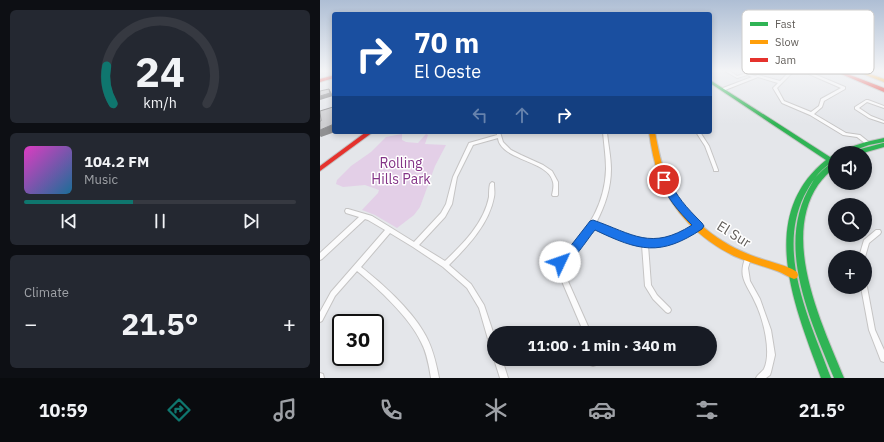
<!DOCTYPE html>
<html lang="en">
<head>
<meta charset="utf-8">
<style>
  body { margin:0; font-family:"IBM Plex Sans",sans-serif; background:#242831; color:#f1f3f6; height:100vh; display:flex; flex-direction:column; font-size:15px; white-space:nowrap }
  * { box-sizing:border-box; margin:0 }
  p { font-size:13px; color:#9ea1a6 }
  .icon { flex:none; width:22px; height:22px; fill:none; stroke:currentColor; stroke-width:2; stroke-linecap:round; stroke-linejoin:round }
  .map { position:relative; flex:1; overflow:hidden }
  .drawer { display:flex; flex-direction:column; gap:10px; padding:10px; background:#0d0f14; width:320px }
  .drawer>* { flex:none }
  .banner { position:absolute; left:12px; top:12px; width:380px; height:122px; border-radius:4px; box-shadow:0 2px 6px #0003; background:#1a4fa0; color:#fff; overflow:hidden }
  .fabs { position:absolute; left:508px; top:146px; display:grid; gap:8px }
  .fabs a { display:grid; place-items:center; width:44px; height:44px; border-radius:50%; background:#171b24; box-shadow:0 2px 6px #0003; font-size:20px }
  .speed { position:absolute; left:12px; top:314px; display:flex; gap:8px; font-size:20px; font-weight:700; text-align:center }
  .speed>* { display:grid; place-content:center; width:52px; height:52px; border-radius:50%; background:#171b24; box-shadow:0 2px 6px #0003; line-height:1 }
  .speed .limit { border:2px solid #111; border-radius:6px; background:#fff; color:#111 }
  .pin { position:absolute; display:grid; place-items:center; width:34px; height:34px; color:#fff; margin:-17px; border:2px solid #fff; border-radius:50%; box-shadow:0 1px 4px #0007 }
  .me { position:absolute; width:44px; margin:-22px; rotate:48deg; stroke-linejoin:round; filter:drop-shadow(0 0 3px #0008) }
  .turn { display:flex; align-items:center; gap:14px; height:84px; padding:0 16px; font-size:18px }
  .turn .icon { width:52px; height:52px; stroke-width:2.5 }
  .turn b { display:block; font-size:28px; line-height:34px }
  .lanes { display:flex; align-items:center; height:38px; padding:0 16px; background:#0003; justify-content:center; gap:20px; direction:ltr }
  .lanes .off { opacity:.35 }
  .big { font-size:30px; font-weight:700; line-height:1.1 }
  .drawer .widget { flex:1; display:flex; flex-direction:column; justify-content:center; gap:6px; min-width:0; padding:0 14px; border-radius:6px; background:#242831 }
  .drawer .dial { align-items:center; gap:0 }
  .dial svg { height:104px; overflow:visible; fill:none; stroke:#363941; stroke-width:7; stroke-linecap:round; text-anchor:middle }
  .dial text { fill:#f1f3f6; stroke:none }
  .song { display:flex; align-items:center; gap:12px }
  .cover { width:48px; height:48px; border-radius:6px; background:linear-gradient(135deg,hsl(310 70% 55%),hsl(200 70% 35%)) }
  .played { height:4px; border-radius:2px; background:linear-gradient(90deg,#0f766e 40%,#363941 40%) }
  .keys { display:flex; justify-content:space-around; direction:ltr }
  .heat { display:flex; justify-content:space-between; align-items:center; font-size:22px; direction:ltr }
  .trip { position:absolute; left:167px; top:326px; width:230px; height:40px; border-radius:20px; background:#171b24; box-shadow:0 2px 6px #0003; font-weight:700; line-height:40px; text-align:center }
  .tabs { display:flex; height:64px; justify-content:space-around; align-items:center; background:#090b0e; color:#9ea1a6 }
  .tabs .icon { width:28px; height:28px }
  .tabs .on { color:#0f766e }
  .tabs b { font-size:18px; color:#f1f3f6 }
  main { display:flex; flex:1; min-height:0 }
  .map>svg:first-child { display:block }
  .green { fill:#e3cfe7 }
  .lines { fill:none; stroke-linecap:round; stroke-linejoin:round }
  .street-casing { stroke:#c5c4c4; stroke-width:2 }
  .fast-casing { stroke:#c4c4c4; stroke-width:2 }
  .slow-casing { stroke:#c4c4c4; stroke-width:2 }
  .jam-casing { stroke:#c4c4c4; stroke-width:2 }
  .street { fill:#fbfbfc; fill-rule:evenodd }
  .fast { fill:#30b455; fill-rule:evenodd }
  .slow { fill:#ff9f0a; fill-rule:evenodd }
  .jam { fill:#e5322d; fill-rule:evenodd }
  .shaded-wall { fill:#909092 }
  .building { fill:#cdcdd0; stroke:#909092 }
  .route { fill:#1a73e8; stroke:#114b97 }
  .labels { text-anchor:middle; stroke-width:3; stroke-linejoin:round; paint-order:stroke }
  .park-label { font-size:14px; fill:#843487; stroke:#fff }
  .street-label { font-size:14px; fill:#625e5a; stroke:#fff }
  .key { fill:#fff; stroke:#d0cfce; stroke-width:1 }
  .key-label { font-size:11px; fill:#625e5a }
</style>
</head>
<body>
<main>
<section class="drawer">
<div class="widget dial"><svg viewBox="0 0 100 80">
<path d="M14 69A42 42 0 1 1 86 69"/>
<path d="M14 69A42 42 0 0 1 9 40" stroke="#0f766e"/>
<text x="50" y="56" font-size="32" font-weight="700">24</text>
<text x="50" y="72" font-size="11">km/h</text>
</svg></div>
<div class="widget">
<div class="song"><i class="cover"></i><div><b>104.2 FM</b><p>Music</p></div></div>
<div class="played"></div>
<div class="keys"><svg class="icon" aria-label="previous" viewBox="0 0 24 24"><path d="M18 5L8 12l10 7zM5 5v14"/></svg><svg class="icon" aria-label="pause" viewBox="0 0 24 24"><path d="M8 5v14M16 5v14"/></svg><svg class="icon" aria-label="next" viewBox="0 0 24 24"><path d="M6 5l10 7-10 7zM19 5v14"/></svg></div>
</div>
<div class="widget"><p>Climate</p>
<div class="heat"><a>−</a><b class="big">21.5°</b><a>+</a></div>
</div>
</section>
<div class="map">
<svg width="564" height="378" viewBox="0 0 564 378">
  <rect width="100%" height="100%" fill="#e4e6ea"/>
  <polygon class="green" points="82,134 82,140 86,142 98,143 106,134 108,135 105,144 126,145 115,166 100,207 94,215 77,228 55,215 42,210 58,193 59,190 45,185 23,187 16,184 17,180 31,166 51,152 66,137"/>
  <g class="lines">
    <g class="street-casing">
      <g id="street">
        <polygon points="405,71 410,71 417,76 427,73 435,76 438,75 460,81 470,71 474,71 457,88 464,101 491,112 499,106 501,99 521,88 482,71 487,71 525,87 525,89 504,101 502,107 494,114 526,133 540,135 550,143 548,144 546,144 537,137 523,135 490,115 462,103 453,88 458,83 438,77 405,90 403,90 403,88 432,77 427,75 417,78"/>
        <polygon points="546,100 548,100 564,106 564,108 547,102 539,108 551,116 564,121 564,123 549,118 535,109 535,107"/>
        <path d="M176,132h4l3,10 8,8 10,5 22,10 9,6 6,11v13l-1,1h-4l-1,-1c1,-4 2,-9 1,-13 -4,-20 -43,-21 -53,-38 -1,-1 -2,-5 -2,-6l-25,7 -16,32 -5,27 -7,13 -26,28 26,16c18,-17 39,-38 44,-64 0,-4 0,-9 1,-13l2,-2 2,1v1c0,4 1,9 0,13 -5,27 -26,49 -45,68l22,19 13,21 10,30v15l-3,-1 -1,-3 -11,-38 -12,-20 -24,-21 -30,-20 -23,-14 -29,34c21,16 49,42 62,64 9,14 13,31 16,47h-8c-2,-12 -4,-25 -10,-36 -11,-24 -43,-54 -64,-71l-22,25 -13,25 -2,1v-10l11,-20 54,-62 -17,-10 -3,-1 -43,40 -2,1v-7l39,-36 -13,-4 -1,-2 1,-2h2l24,7 42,26 27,-29 5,-9 7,-27 16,-34 28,-8z"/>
        <path d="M283,132h4c1,12 4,25 4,37 0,19 -6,37 -15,54 24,11 49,24 76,14 9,-3 17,-8 25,-13h4l1,2 -1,2c-18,10 -32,17 -53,17l3,40 6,10 13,13 1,2 -1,2 -2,1 -2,-1 -13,-13 -8,-13 -3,-41c-17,-3 -33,-11 -48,-18l-14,19 -17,17 4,16 24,54h-7l-23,-54 -4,-17 1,-2c27,-24 47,-54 48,-91 0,-12 -2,-25 -3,-37z"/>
        <polygon points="376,132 380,132 389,146 398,170 398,171 394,171 394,170 385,146"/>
        <polygon points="556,230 560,230 561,232 560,234 549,243 545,257 539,257 544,240"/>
        <path d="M428,255l2,1 1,2 -3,10 2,13 10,18 11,31 4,25 -4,17 -1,3 -4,3h-10c2,-4 6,-6 8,-9 8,-17 -1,-51 -9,-67 -8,-18 -18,-24 -9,-46z"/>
        <polygon points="545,284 546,285 547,287 555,330 564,350 564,362 561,361 549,330 541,287 545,287"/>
        <polygon points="174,359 182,359 188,378 180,378"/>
        <polygon points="269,359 277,359 276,365 273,366 270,365"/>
        <polygon points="0,373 3,374 4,378 0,378"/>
      </g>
    </g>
    <g class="fast-casing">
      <g id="fast">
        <path d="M390,80l120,77 5,-3v13c-6,5 -12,11 -17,18 -37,55 4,139 26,193h-10c-24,-59 -60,-134 -22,-195 4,-8 12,-14 19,-20 -13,8 -20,20 -27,33 -28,58 7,127 27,182h-10c-25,-69 -66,-161 5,-218l-116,-77z"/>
        <polygon points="564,138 564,142 549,145 527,153 517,153 518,151 546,142"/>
        <polygon points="563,143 564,143 564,147 543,153 532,153 533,151"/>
      </g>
    </g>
    <g class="slow-casing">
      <g id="slow">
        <polygon points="535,71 542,71 564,79 564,82"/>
        <path d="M329,132h6c3,16 6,32 12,47 15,35 47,61 81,75 14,6 30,9 44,15l5,3 1,3 -1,3 -3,1c-6,-2 -11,-6 -17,-8 -14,-5 -29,-9 -43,-15 -33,-16 -62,-44 -75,-79 -5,-15 -8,-30 -10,-45z"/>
      </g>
    </g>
    <g class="jam-casing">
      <g id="jam">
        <polygon points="514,71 520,71 564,88 564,92"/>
        <polygon points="14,75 14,78 0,82 0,79"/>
        <polygon points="46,132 53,132 0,171 0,166"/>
      </g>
    </g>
    <use href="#street" class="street"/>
    <use href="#fast" class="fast"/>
    <use href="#slow" class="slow"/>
    <use href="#jam" class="jam"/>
  </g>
  <g class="shaded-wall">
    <polygon points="9,89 11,92 13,96 0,100 0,96"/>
    <polygon points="14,124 14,132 15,132 1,137 0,136 0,130"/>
  </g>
  <g class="building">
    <polygon points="9,89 10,93 0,96 0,91"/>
    <polygon points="13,107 14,109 14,124 0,130 0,121 1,121 0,111"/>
  </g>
  <linearGradient id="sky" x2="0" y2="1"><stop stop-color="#aebed4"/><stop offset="0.57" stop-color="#f3f4f6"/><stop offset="1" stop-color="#f3f4f6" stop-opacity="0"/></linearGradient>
  <rect width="564" height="124" fill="url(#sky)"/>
  <path class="route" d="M344,176l3,1c11,21 18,29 35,46l2,3 -2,3c-42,28 -63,22 -107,1 -10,12 -20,31 -35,37l-4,-2 -2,-3 2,-4 13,-10 21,-27 3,-1c40,14 58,31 99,5 -14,-14 -25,-27 -32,-45z"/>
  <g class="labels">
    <g class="park-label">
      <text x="81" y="168">Rolling<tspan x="81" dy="16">Hills Park</tspan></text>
    </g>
    <g class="street-label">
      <text transform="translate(414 234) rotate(32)" y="5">El Sur</text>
    </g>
  </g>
  <rect x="422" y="10" width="132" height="64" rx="6" class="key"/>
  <rect x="430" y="22" width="18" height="4" fill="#30b455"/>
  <rect x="430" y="40" width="18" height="4" fill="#ff9f0a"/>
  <rect x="430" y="58" width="18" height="4" fill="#e5322d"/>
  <g class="key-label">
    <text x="455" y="28">Fast</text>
    <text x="455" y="46">Slow</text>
    <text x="455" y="64">Jam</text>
  </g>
</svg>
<div class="fabs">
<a><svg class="icon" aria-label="sound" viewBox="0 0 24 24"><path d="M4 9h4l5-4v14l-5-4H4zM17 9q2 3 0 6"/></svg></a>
<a><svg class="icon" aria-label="search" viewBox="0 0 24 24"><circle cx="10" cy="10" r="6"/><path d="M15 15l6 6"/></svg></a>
<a>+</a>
</div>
<div class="speed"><div class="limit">30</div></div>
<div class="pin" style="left:344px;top:180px;background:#d93025"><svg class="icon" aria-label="arrive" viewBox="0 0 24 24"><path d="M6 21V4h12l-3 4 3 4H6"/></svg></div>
<svg class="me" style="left:240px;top:262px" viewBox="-20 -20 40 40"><circle r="19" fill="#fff"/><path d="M0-13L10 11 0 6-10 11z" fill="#1a73e8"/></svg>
<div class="trip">11:00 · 1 min · 340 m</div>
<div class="banner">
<div class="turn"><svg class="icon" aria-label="right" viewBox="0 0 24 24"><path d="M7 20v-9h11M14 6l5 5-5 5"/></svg><div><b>70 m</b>El Oeste</div></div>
<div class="lanes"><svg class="icon off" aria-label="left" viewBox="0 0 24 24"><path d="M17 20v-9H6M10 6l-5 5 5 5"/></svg><svg class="icon off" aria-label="ahead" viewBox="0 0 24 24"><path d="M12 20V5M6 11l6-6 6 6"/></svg><svg class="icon" aria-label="right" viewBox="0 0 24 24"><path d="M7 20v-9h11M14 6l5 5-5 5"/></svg></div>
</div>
</div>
</main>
<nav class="tabs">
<b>10:59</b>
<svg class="icon on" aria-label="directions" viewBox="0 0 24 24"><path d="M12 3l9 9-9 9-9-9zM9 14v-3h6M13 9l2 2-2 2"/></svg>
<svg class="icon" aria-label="music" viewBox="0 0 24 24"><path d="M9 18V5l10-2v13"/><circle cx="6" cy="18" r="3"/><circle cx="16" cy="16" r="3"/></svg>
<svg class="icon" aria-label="phone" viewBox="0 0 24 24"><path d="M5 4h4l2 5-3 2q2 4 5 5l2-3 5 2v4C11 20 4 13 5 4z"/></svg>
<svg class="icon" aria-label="climate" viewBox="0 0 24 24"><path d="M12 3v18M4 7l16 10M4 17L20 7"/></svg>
<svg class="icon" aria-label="car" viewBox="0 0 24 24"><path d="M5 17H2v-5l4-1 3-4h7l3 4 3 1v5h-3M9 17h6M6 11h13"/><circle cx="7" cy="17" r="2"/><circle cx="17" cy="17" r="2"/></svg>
<svg class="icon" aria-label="filters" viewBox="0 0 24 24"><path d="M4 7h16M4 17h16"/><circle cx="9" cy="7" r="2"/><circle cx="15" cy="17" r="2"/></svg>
<b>21.5°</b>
</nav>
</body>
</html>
